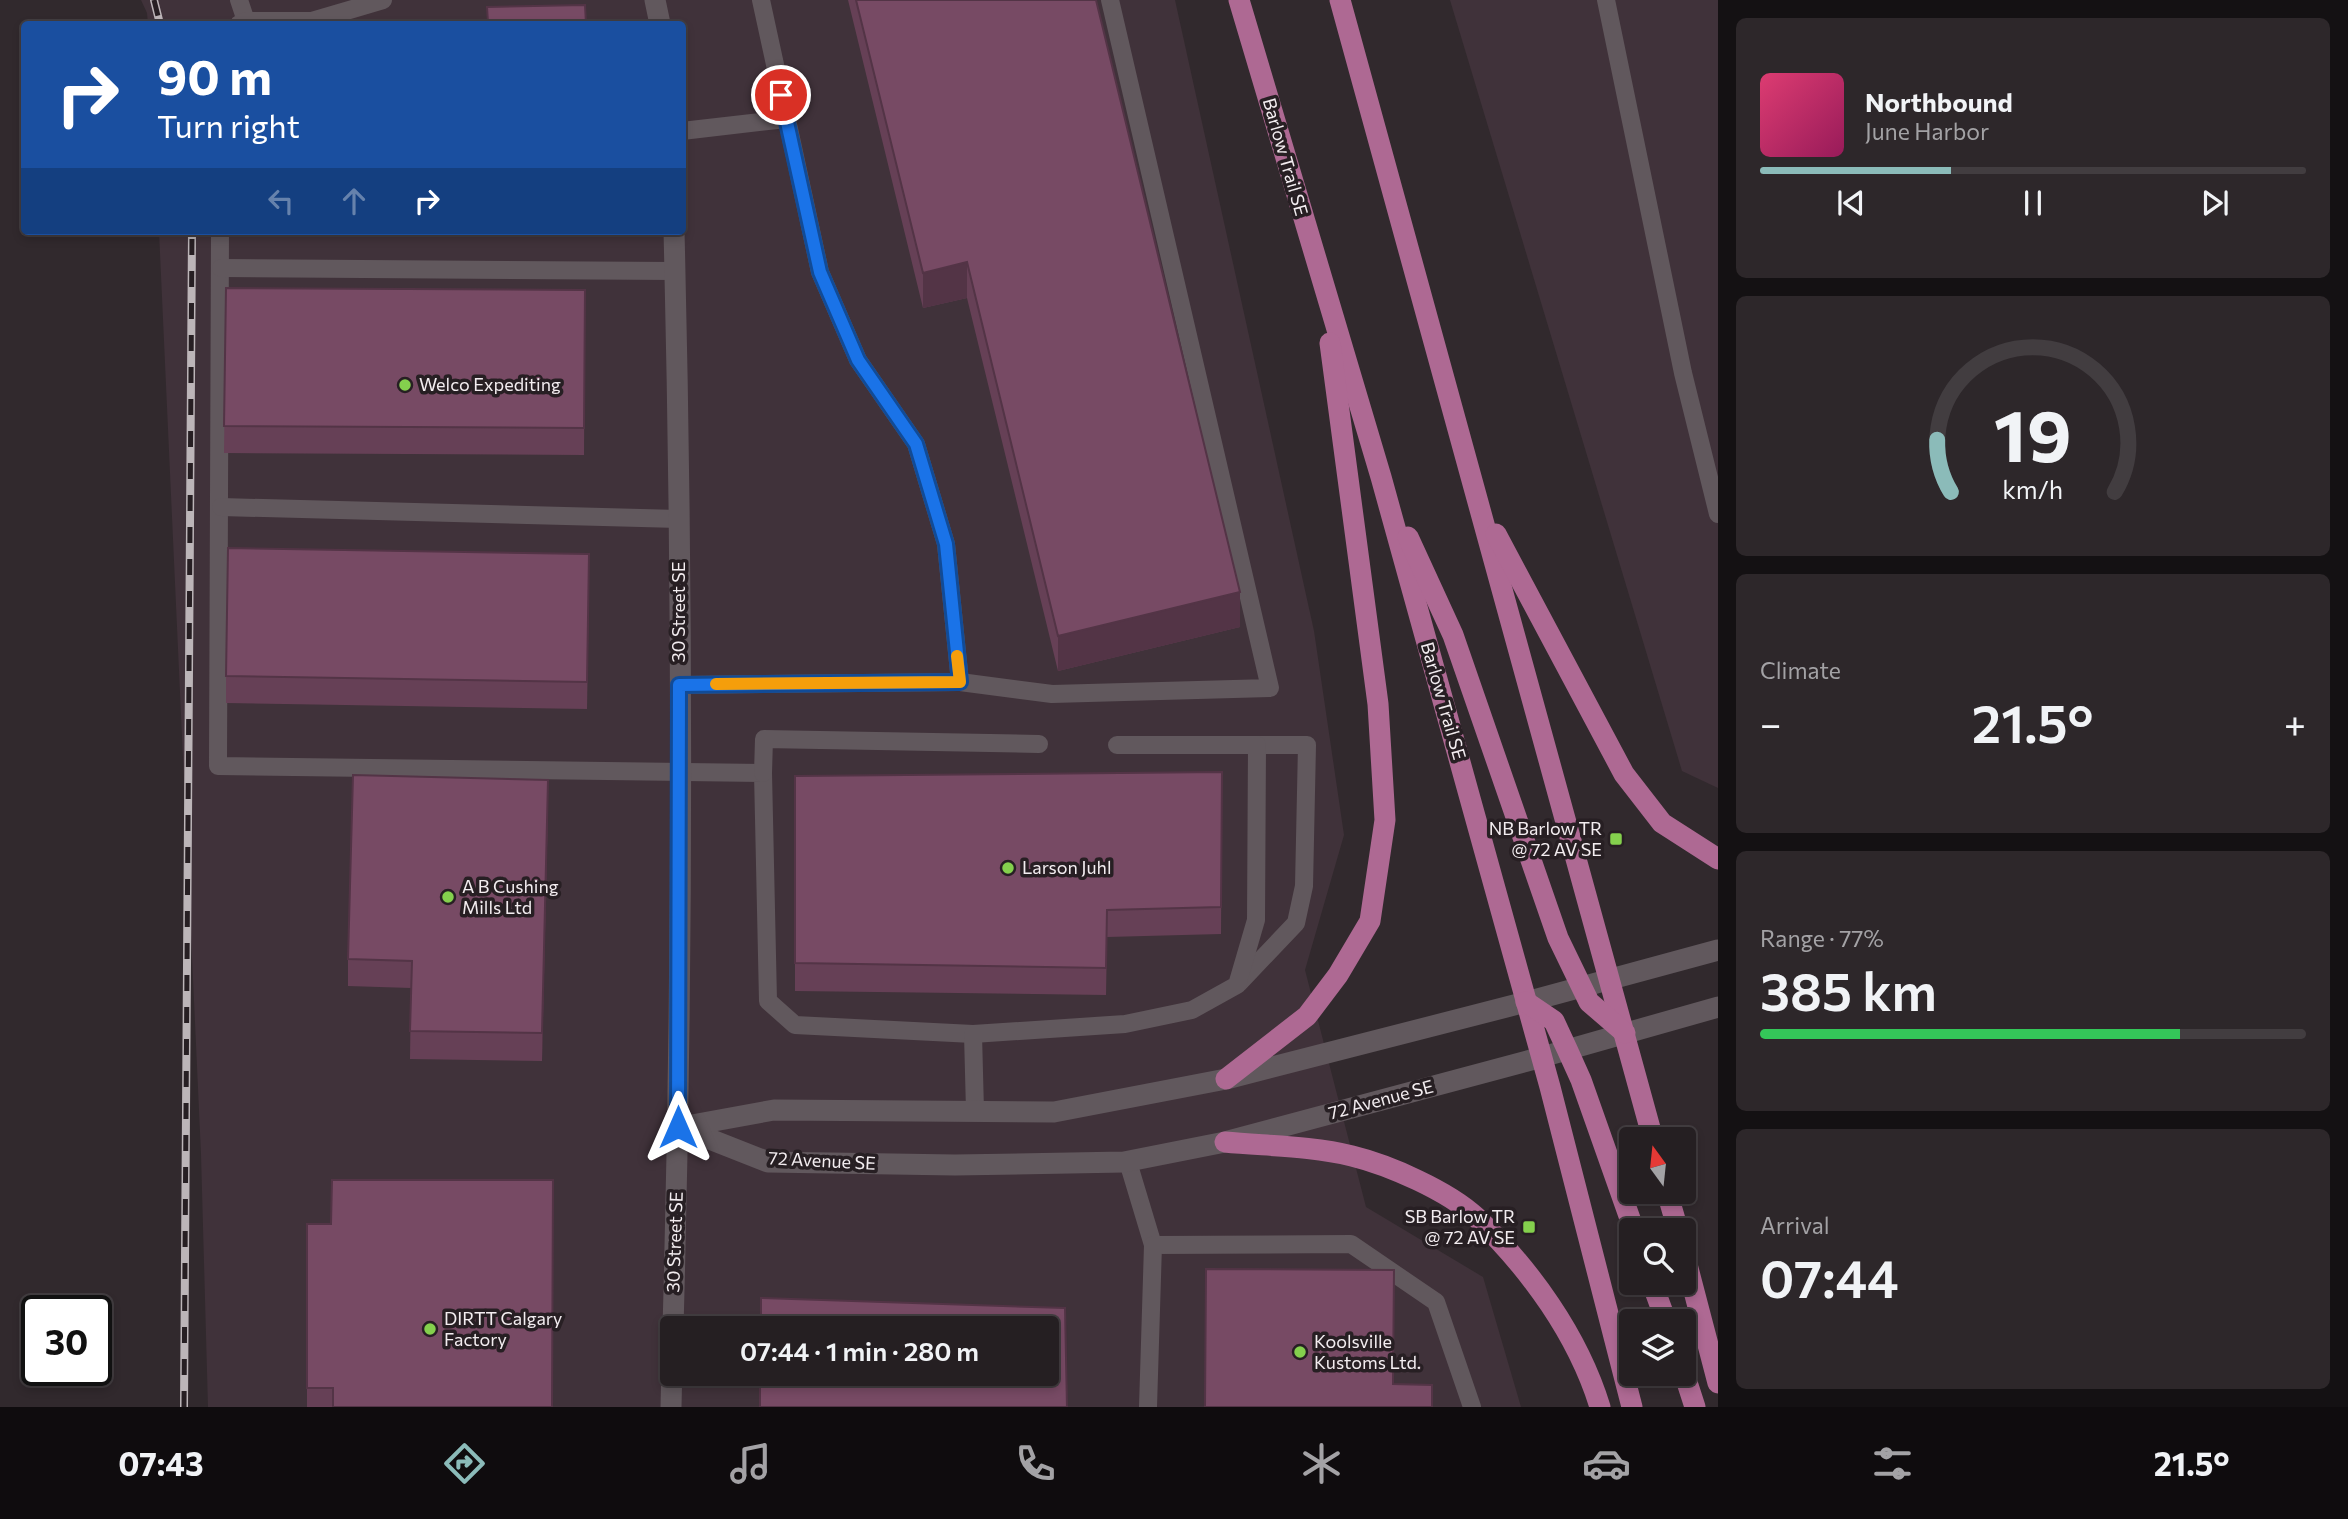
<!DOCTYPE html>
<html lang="en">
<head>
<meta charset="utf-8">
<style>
  body { margin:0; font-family:Commissioner,sans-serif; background:#2d272a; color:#f1f3f6; height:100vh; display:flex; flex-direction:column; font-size:26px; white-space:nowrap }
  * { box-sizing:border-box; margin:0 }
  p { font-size:23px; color:#a3a2a5 }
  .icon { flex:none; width:38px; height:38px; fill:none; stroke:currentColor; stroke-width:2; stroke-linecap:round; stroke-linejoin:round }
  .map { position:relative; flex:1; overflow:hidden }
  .side { display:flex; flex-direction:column; gap:18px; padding:18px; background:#141113; width:630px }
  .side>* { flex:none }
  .guide { position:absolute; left:21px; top:21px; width:665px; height:214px; border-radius:7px; box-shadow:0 4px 10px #0003,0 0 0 2px #423d40; background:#1a4fa0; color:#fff; overflow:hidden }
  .needle { width:46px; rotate:345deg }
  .buttons { position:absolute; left:1619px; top:1127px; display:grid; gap:14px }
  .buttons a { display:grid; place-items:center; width:77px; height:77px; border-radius:7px; background:#251f22; box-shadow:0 4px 10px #0003,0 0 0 2px #423d40; font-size:35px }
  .speed { position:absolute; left:21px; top:1295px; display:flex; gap:14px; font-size:35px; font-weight:700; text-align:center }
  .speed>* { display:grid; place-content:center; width:91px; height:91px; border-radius:50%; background:#251f22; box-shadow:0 4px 10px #0003,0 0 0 2px #423d40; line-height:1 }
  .speed .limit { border:4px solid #111; border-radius:10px; background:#fff; color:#111 }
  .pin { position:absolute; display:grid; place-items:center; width:60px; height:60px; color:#fff; margin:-30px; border:4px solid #fff; border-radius:50%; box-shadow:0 2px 7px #0007 }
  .me { position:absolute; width:77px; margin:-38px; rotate:0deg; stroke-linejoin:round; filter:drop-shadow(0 0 5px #0008) }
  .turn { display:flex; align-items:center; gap:24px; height:147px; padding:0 21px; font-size:32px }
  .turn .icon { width:91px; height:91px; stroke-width:2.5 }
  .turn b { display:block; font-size:49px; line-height:60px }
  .lanes { display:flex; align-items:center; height:66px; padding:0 21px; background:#0003; justify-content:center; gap:35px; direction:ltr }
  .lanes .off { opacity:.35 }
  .big { font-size:52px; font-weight:600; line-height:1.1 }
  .side .widget { flex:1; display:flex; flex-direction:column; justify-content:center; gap:10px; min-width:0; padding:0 24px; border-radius:10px; background:#2d272a }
  .side .dial { align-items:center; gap:0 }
  .dial svg { height:182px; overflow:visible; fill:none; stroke:#423d40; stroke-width:7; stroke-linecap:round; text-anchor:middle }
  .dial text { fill:#f1f3f6; stroke:none }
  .song { display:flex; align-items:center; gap:21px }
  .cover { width:84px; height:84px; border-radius:10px; background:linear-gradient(135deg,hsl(340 70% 55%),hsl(330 70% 35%)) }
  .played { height:7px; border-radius:4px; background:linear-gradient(90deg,#8bbbb9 35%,#423d40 35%) }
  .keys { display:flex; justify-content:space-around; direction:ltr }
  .heat { display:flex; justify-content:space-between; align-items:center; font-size:38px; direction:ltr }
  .charge { height:10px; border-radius:5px; background:linear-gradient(90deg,#34c759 77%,#423d40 0) }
  .trip { position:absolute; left:660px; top:1316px; width:399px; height:70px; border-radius:7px; background:#251f22; box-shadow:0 4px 10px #0003,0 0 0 2px #423d40; font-weight:600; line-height:70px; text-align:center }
  .tab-bar { display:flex; height:112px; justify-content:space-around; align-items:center; background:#0f0c0e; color:#a3a2a5 }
  .tab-bar .icon { width:49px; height:49px }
  .tab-bar .selected { color:#8bbbb9 }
  .tab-bar b { font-size:32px; color:#f1f3f6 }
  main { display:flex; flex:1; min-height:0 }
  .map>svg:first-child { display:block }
  .built { fill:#40323a; fill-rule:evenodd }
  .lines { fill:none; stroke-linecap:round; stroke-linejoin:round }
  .service { stroke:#61585d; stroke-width:18 }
  .minor { stroke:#61585d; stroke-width:21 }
  .tertiary { stroke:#61585d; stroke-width:21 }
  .primary { stroke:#ae6993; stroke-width:21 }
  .rail-casing { stroke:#bcb5b8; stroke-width:8 }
  .rail { stroke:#271f23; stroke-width:5; stroke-dasharray:16; stroke-linecap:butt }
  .wall { fill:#664056 }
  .shaded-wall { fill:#533446 }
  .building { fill:#774a64; stroke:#533446; stroke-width:2 }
  .route-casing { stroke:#114b97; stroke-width:18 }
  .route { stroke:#1a73e8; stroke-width:12 }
  .slow { stroke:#f59e0b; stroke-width:12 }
  .poi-dot { fill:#84d04d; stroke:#271f23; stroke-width:2.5 }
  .labels { text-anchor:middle; stroke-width:7; stroke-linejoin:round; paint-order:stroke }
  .street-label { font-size:18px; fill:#f3edf0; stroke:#271f23 }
  .poi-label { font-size:18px; fill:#f3edf0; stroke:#271f23; text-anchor:start }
</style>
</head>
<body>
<main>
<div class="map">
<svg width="1718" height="1407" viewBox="0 0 1718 1407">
  <rect width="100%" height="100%" fill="#31292d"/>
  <g class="built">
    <path d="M141,0h1034l139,631 30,204 -39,135 61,237 117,70 38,130h-1313l-7,-253 -42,-923h523v-207h-534l-1,-11zM672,1328h374v46h-374z"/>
    <polygon points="1450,0 1718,0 1718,788 1682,771"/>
  </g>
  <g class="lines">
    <g class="service">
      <polyline points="239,0 246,21"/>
      <polyline points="1606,0 1683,373 1718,514"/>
      <polyline points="239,24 246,21 312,21 383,0"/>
      <polyline points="682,131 786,119"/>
      <polyline points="220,231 218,766 763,773 768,1001 795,1025 973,1034"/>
      <polyline points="221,268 675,271"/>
      <polyline points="221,507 679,519"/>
      <polyline points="960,682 1052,694 1270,688 1110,0"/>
      <polyline points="679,685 960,682 946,544 916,444 858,360 820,272 761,0"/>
      <polyline points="763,773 764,739 1039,744"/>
      <polyline points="1239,983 1296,923 1304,886 1307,745 1257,745"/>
      <polyline points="975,1111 973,1034 1125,1024 1192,1010 1237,985 1256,920 1257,745 1117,745"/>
      <polyline points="1128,1162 1153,1245"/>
      <polyline points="1148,1407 1153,1245 1351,1244 1436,1302 1472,1407"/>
    </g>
    <g class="minor">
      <polyline points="655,0 660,24"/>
      <polyline points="679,1127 768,1162 955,1165 1124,1162 1225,1142 1542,1057"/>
      <polyline points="681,1127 774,1110 1054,1112 1226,1079 1526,1002"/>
      <path d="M673,1328c10,-365 10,-732 1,-1097"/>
      <polyline points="671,1407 672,1363"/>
    </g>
    <g class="tertiary">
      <polyline points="1526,1002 1718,950"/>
      <polyline points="1542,1057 1718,1007"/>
    </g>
    <g class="primary">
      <polyline points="1239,0 1381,477 1550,1087 1632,1407"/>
      <polyline points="1340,0 1653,1139"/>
      <polyline points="1496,534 1624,774 1662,823 1718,859"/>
      <polyline points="1408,537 1453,635 1558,938 1589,1002 1625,1033"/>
      <polyline points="1526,1002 1554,1021 1567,1049 1581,1080 1634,1230"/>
      <polyline points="1226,1079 1307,1016 1338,975 1370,921 1385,820 1378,704 1330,343"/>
      <path d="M1225,1142c41,4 87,4 127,14 37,9 96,35 124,61 54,52 102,118 124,190"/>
      <polyline points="1667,1192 1678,1230"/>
      <polyline points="1684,1253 1718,1383"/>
      <polyline points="1652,1283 1666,1321"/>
      <polyline points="1684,1373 1695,1407"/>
    </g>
    <g class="rail-casing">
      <g id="rail">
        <polyline points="154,0 160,24"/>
        <polyline points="184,1407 192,231"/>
      </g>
    </g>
    <use href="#rail" class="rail"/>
  </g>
  <g class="wall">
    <polygon points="848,0 1096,0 1240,627 1058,671 967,298 923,308"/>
    <polygon points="226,288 585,290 584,455 224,453"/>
    <polygon points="589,581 587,709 226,703 226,676"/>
    <polygon points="1222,772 1221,934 1107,937 1106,995 795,991 795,776"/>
    <polygon points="548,807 542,1061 410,1059 411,988 348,986 348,959"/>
    <polygon points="307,1224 552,1407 307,1407"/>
  </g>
  <g class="shaded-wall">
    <polygon points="967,262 967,298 923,308 923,273"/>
    <polygon points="1240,592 1240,627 1058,671 1058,636"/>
    <polygon points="548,780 548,807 542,1061 542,1033"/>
  </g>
  <g class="building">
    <polygon points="856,0 1096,0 1240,592 1058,636 967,262 923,273"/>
    <polygon points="585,5 586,24 406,24 488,23 487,7"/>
    <polygon points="226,288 585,290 584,428 224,426"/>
    <polygon points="228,548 589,554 587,682 226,676"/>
    <polygon points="1222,772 1221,907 1107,910 1106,968 795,963 795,776"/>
    <polygon points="353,775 548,780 542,1033 410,1031 412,961 348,959"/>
    <polygon points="332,1180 553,1180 552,1407 333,1407 333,1388 307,1388 307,1224 331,1224"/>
    <polygon points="1206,1269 1394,1270 1393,1384 1432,1385 1432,1407 1205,1407"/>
    <polygon points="761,1298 1065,1308 1067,1407 760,1407 760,1374 1046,1374 1046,1328 761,1328"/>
  </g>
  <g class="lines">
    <g class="route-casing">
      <polyline id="route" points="678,1127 679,685 960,682 946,544 916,444 858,360 820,272 781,95"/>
    </g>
    <use href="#route" class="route"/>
    <polyline class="slow" points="716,684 960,682 957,656"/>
  </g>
  <g class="poi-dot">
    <circle cx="405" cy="385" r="7"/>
    <rect x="1609" y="832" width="14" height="14" rx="3.5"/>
    <circle cx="1008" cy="868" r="7"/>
    <circle cx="448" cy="897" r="7"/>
    <rect x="1522" y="1220" width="14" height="14" rx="3.5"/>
    <circle cx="430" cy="1329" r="7"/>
    <circle cx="1300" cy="1352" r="7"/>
  </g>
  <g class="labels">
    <g class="street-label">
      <text transform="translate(1285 157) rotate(74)" y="6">Barlow Trail SE</text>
      <text transform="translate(679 612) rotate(-90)" y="6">30 Street SE</text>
      <text transform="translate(1443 701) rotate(74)" y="6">Barlow Trail SE</text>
      <text transform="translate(1381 1100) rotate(-15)" y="6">72 Avenue SE</text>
      <text transform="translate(822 1161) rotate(3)" y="6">72 Avenue SE</text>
      <text transform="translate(675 1242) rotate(-88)" y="6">30 Street SE</text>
    </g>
    <g class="poi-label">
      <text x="419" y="391">Welco Expediting</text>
      <text x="1602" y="835" text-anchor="end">NB Barlow TR<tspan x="1602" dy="21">@ 72 AV SE</tspan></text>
      <text x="1022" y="874">Larson Juhl</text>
      <text x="462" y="893">A B Cushing<tspan x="462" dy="21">Mills Ltd</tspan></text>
      <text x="1515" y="1223" text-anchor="end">SB Barlow TR<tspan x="1515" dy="21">@ 72 AV SE</tspan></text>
      <text x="444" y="1325">DIRTT Calgary<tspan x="444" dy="21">Factory</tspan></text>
      <text x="1314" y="1348">Koolsville<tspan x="1314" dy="21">Kustoms Ltd.</tspan></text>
    </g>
  </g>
</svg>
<div class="buttons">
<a><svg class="needle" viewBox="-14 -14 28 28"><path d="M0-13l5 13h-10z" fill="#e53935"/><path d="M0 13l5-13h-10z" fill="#a3a2a5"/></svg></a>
<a><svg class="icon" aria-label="search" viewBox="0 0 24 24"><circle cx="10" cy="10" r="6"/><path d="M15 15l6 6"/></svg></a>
<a><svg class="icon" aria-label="layers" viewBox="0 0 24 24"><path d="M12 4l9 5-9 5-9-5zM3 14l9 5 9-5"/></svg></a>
</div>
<div class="speed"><div class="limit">30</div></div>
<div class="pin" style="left:781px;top:95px;background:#d93025"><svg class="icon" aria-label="arrive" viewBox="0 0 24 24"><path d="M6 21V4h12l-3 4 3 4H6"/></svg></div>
<svg class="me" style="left:678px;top:1127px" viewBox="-20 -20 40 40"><path d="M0-17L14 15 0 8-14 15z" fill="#1a73e8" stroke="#fff" stroke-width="4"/></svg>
<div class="trip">07:44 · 1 min · 280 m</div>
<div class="guide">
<div class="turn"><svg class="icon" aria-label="right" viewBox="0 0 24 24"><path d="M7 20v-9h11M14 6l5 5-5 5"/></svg><div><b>90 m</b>Turn right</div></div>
<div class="lanes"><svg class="icon off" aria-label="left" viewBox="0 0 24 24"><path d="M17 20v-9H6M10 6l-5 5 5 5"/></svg><svg class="icon off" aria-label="ahead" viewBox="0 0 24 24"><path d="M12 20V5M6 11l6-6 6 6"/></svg><svg class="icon" aria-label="right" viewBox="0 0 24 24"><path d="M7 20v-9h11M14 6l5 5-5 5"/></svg></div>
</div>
</div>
<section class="side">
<div class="widget">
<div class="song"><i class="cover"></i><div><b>Northbound</b><p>June Harbor</p></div></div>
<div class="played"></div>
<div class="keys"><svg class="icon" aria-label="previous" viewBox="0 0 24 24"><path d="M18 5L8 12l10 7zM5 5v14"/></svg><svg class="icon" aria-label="pause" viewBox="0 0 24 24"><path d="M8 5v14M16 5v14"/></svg><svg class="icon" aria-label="next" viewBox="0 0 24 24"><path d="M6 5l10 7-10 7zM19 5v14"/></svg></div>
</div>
<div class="widget dial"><svg viewBox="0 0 100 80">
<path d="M14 69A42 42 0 1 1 86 69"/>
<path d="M14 69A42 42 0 0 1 8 46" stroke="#8bbbb9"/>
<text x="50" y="56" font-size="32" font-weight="700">19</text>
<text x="50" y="72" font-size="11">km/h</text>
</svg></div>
<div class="widget"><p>Climate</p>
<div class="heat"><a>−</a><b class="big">21.5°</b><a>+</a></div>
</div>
<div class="widget"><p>Range · 77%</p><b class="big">385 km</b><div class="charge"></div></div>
<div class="widget"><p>Arrival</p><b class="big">07:44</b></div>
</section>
</main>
<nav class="tab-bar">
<b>07:43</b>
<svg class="icon selected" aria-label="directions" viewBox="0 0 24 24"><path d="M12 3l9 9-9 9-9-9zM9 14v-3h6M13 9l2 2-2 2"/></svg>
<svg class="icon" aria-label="music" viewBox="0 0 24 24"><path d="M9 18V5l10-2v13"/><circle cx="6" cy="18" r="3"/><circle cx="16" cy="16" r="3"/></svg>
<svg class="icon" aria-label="phone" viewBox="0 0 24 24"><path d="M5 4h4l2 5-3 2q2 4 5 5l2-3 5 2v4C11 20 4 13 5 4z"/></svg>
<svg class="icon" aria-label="climate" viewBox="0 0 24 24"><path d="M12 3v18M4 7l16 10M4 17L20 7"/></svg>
<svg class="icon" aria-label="car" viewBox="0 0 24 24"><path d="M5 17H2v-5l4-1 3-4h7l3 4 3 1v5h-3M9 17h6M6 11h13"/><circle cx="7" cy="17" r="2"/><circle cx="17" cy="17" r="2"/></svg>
<svg class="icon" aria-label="filters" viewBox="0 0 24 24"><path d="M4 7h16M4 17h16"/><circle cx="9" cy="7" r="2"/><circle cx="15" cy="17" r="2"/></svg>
<b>21.5°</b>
</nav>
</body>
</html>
